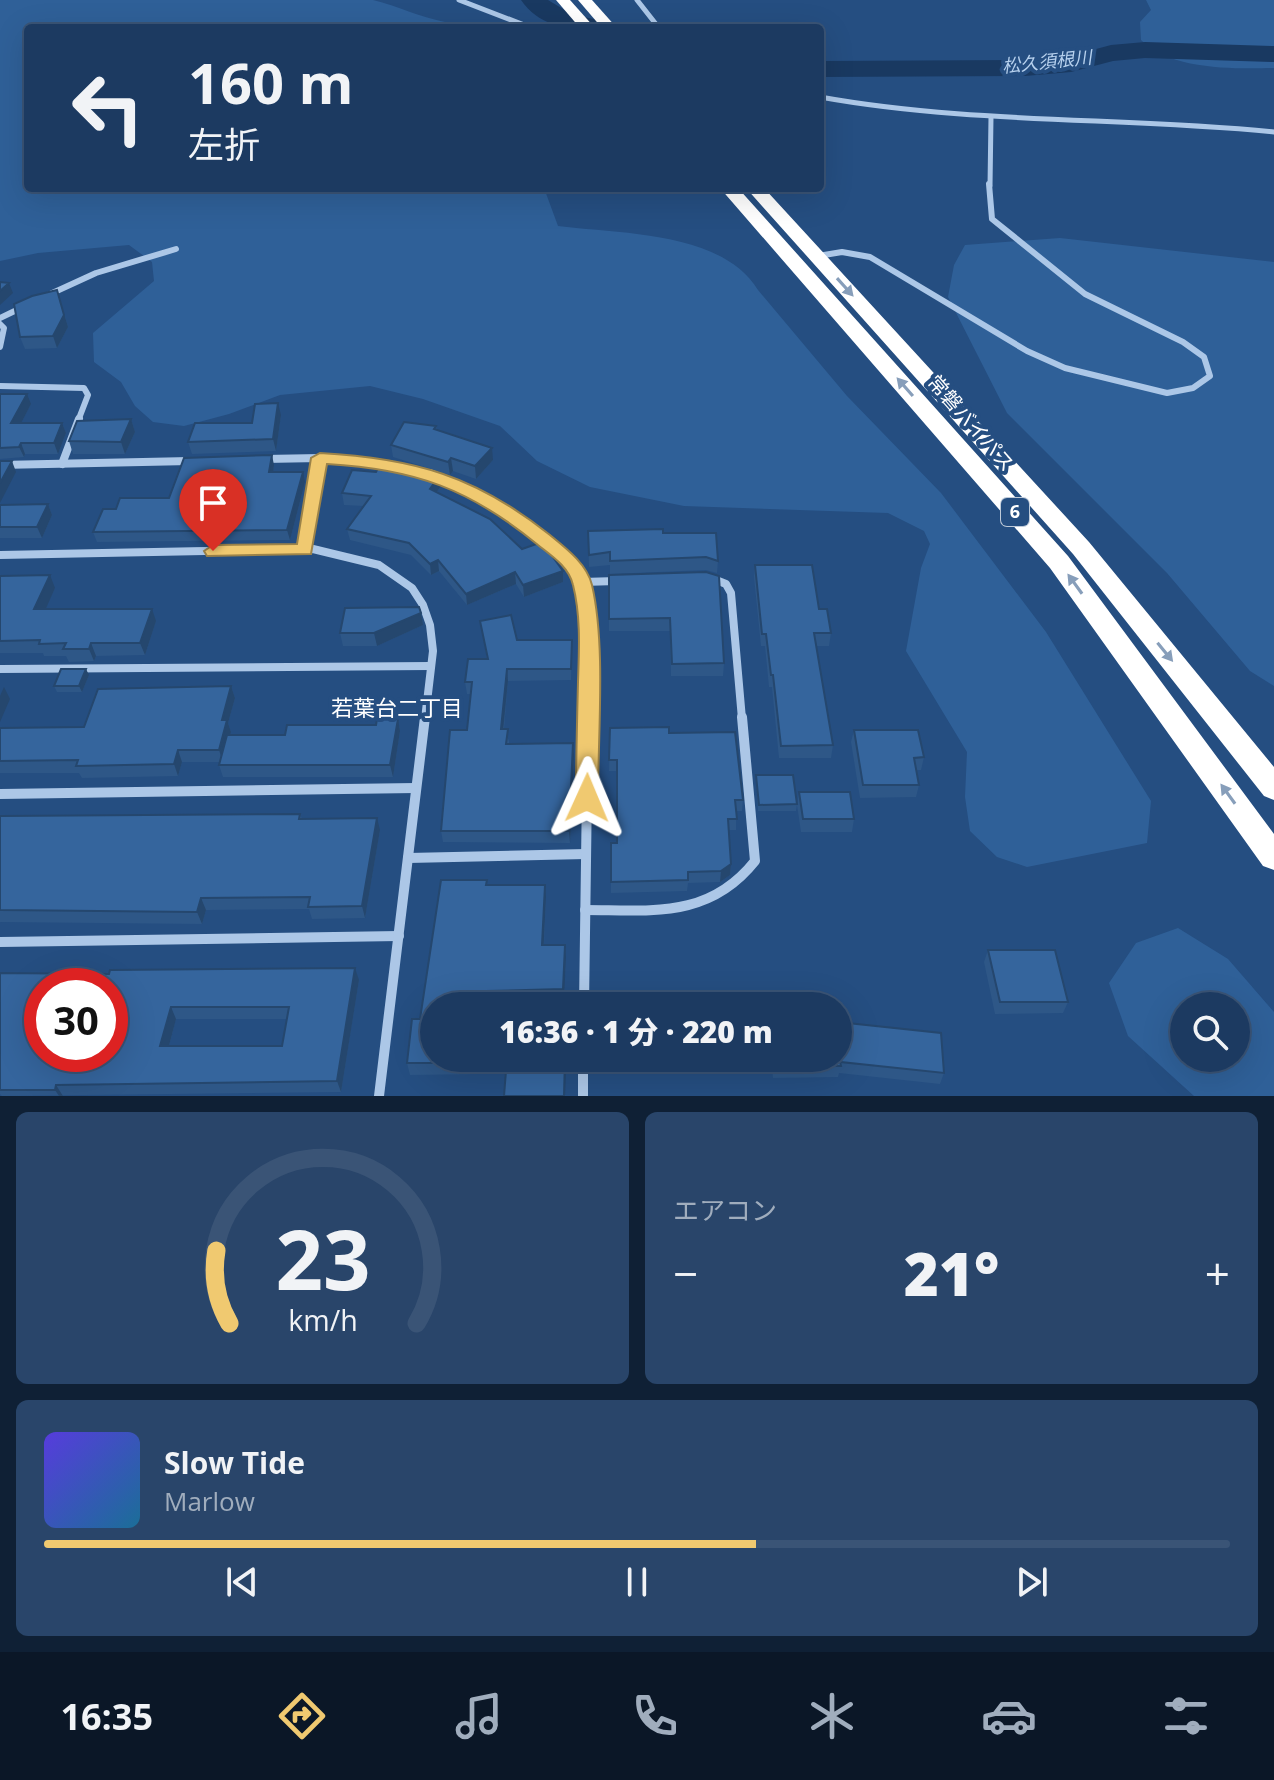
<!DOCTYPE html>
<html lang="ja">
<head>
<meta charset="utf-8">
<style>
  body { margin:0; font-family:"Open Sans","Noto Sans JP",sans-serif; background:#29456a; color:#f1f3f6; height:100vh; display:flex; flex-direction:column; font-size:30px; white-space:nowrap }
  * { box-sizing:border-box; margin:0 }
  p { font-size:26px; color:#a0adbd }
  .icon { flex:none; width:44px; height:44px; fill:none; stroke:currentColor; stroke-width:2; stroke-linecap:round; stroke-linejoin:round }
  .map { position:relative; height:1096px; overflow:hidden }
  .side { display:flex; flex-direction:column; gap:16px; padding:16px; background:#0f2035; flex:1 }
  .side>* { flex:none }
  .hud { position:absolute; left:24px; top:24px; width:800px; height:168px; border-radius:8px; box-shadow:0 8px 32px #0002,0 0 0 2px #3a5476; background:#1c3a61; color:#f1f3f6; overflow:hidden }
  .fabs { position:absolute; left:1170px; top:992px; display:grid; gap:16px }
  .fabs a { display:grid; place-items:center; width:80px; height:80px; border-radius:50%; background:#1c3a61; box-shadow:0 8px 32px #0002,0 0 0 2px #3a5476; font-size:40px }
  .speed { position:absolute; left:24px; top:968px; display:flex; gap:16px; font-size:40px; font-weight:700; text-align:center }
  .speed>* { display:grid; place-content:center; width:104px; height:104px; border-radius:50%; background:#1c3a61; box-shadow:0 8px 32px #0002,0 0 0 2px #3a5476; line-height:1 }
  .speed .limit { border:12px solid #d22; background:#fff; color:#111 }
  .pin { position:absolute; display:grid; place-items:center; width:68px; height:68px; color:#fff; margin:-82px -34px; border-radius:50% 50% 50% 0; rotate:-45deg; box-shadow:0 0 8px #0007 }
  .pin .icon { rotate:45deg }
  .me { position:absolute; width:88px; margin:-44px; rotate:1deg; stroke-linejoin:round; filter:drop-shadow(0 0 6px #0008) }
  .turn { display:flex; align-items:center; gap:28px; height:168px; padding:0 32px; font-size:36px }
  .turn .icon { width:104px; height:104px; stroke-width:2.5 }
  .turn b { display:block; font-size:56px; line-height:68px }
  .big { font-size:60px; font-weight:800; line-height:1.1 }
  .side .card { flex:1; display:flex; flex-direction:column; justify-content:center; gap:12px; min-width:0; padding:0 28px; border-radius:12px; background:#29456a }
  .side .dial { align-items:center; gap:0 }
  .dial svg { height:208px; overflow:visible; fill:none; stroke:#3a5476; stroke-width:7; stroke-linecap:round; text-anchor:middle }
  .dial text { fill:#f1f3f6; stroke:none }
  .song { display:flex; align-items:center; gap:24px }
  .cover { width:96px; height:96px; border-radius:12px; background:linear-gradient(135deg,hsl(250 70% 55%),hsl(200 70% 35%)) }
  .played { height:8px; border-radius:4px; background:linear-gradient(90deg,#f0c970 60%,#3a5476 60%) }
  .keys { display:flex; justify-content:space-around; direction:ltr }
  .heat { display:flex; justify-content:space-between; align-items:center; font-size:44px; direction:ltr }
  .side .tiles { flex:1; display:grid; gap:16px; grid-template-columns:1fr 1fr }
  .card:last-child { grid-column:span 2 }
  .trip { position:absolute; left:420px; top:992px; width:432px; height:80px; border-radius:40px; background:#1c3a61; box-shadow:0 8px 32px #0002,0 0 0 2px #3a5476; font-weight:800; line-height:80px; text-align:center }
  .tab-bar { display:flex; height:128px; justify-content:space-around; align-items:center; background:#0b1727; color:#a0adbd }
  .tab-bar .icon { width:56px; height:56px }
  .tab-bar .on { color:#f0c970 }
  .tab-bar b { font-size:36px; color:#f1f3f6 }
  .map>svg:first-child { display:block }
  .green { fill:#2f6098; fill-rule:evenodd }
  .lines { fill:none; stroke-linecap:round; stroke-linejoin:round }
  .river { fill:#193961; fill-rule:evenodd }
  .street-far3 { stroke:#acc7e7; stroke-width:5 }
  .street-far2 { stroke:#acc7e7; stroke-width:6 }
  .street-far1 { stroke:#acc7e7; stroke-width:8 }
  .street { stroke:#acc7e7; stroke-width:10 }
  .highway { fill:#fff; fill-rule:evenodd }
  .wall { fill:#2e5787; fill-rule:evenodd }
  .shaded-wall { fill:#25476e }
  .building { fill:#35659d; stroke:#25476e; stroke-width:2; fill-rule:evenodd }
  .oneway { fill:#879eba }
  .route { fill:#f0c970; stroke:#9c8349; stroke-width:2 }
  .labels { text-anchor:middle; stroke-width:8; stroke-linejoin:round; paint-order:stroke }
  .far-water-label { font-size:18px; font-style:italic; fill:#b7d1ee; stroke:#254e81 }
  .shield { fill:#254e81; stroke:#becad9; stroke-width:2 }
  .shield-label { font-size:18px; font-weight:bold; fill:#fff }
  .street-label { font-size:20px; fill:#fff; stroke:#254e81 }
  .neighbourhood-label { font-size:22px; fill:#fff; stroke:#254e81 }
</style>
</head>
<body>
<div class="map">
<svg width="1274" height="1096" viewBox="0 0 1274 1096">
  <rect width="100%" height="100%" fill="#254e81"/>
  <g class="green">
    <path d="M0,0h373c25,6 46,17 72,22 19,3 37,-1 56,6h-473v160h516l14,38c62,8 164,5 200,64l89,106 94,97 105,139 105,169 -4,42 -120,24 -30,-10 -27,-26 -5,-34 2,-45 -61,-101 15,-83 9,-24 -6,-13 -36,-18 -204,-7 -94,-19 -53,-26 -37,-35 -77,-27 -53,-13 -90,9 -51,19 -45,12 -31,-4 -18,-16 -14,-24 -27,-20 -1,-29 61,-52 -2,-19 -23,-17 -91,8 -38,8z"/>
    <path d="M1146,0h128v68c-40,1 -104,2 -133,-28l-1,-18 11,-12z"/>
    <polygon points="1060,238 1274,262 1274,686 1250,671 1167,573 1007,413 948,297 954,265 965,245"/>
    <path d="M1178,928l50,31 46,53v84h-80l-66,-60 -19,-53 27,-40zM1236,1006v52h-52v-52z"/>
  </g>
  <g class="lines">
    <g class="river">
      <path d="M521,0h27l25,15 37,7 4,6c-36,0 -70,5 -93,-28z"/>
      <polygon points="1145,42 1274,46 1274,62 1145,58 1113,61 1071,72 1025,76 820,77 820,61 1025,60 1070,56 1111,45"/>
    </g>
    <g class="street-far3">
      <polyline points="459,0 532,28"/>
      <polyline points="637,0 659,28"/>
      <path d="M820,97c150,27 303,20 454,35"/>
      <polyline points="990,186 991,117"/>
    </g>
    <g class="street-far2">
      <polyline points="818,256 842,252 870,257 1027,351 1065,368 1167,393 1193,388 1210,376 1204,357 1183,342 1085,294 992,219 989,184"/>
      <polyline points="48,295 96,273 176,249"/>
      <polyline points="0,318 25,306"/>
      <polyline points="0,324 4,328 0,347"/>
      <polyline points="0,386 84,388 88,395 78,421"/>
    </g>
    <g class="street-far1">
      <polyline points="264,459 320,458 390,464"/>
      <polyline points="62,464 79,419"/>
      <polyline points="0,465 190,461"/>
      <path d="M430,473c47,17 135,61 153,110 14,37 5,97 5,136"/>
      <polyline points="305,550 320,458"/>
      <polyline points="0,555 313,549 379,565 412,588 423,605 430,625 433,651 425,719"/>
      <polyline points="711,578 726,584 731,593 742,719"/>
      <polyline points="582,582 617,581"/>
      <polyline points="0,669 431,666"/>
    </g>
    <g class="street">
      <polyline points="0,794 416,788"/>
      <polyline points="408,858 586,854"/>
      <path d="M585,910c67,0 124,9 170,-49l-13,-144"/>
      <polyline points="0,942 399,936"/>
      <polyline points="584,1006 588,717"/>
      <polyline points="583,1058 583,1096"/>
      <polyline points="379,1096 425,717"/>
    </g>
    <g class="highway">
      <polygon points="556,0 570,0 595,28 580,28"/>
      <polygon points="578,0 592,0 617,28 602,28"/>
      <polygon points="720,188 738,188 1068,556 1274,834 1274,870 1263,866 1050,568"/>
      <polygon points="746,188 764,188 1089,542 1274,767 1274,800 1264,796 1073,554"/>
    </g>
  </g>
  <g class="wall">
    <polygon points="61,302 68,327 57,348 25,349 20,337"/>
    <polygon points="0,394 31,404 21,423 62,423 66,433 58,454 25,454 24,457 0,459"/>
    <polygon points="281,415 276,451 192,454 188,442"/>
    <polygon points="131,419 135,432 125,454 73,454 69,441"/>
    <polygon points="436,426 437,430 493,460 476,479 453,471 450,475 393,457 391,445"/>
    <polygon points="274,465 273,472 305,482 290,540 97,542 93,532 116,509 169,498"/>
    <polygon points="376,472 440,475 441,486 437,492 522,549 563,571 563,582 524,597 516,584 467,605 439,571 431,575 411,555 350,540 347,529 364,506 344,505 342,493"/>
    <polygon points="48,504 52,515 42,538 0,538 0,505"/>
    <polygon points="588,531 663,533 718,561 717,573 706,570 610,574 610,565 589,567"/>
    <polygon points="755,565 819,609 831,633 829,646 816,646 833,745 831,758 779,758 772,687 769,687 765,646 761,646 754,577"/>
    <polygon points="706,572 724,663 723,676 671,676 670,631 609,631 609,575"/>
    <polygon points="0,576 55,588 45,609 156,621 145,655 96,656 94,661 69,662 66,656 44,656 43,653 0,653"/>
    <polygon points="421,613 423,625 377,646 343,646 340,633"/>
    <polygon points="480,621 517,640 572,640 571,680 508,681 504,729 509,741 509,744 573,743 574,755 570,843 443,842 441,831 467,730 470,694 467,694 465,682 487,659"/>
    <polygon points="89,675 82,692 57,692 54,686"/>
    <polygon points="231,686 235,698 228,723 231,732 230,735 285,735 376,725 398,719 400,731 393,777 223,777 219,765 220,762 182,762 178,776 82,778 79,773 0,773 0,728 84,727"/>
    <polygon points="610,728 669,733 743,800 742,811 736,811 736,830 729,830 731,864 730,875 720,882 688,883 687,891 611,893 611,843 617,843 617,771 609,771"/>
    <polygon points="854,730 924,757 921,770 916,770 919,785 916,797 860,798 851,742"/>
    <polygon points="756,775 797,804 796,811 758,811"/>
    <polygon points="799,792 854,819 852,832 801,832 797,805"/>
    <polygon points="300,814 302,819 380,830 365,918 312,919 309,909 206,910 202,924 0,922 0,816"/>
    <polygon points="487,885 545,885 546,897 544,945 565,945 566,957 564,1000 488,1003 488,1006 434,1006 434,1058 484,1058 482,1074 410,1075 407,1063 420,1019"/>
    <polygon points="988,950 1068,1002 1063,1013 995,1014 984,962"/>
    <path d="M0,973l359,7 -18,112 -339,4 -2,-2zM176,1019h111l-5,27h-113z"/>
    <polygon points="771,1058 838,1058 944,1073 940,1084 839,1073 838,1077 773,1078"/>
  </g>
  <g class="shaded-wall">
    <polygon points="9,283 13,293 0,305 0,291"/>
    <polygon points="57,290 68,327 57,348 53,336"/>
    <polygon points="27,394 31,404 16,433 11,423"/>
    <polygon points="278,403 281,415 276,451 273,439"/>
    <polygon points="131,419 135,432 125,454 121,442"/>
    <polygon points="62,423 66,433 58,454 54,443"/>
    <polygon points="21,443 25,454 24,457 19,447"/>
    <polygon points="492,448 493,460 476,479 475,466"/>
    <polygon points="272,455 274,465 272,482 269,472"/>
    <polygon points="451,458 453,471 450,475 448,462"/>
    <polygon points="12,461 16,472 0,503 0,483"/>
    <polygon points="303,472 305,482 290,540 287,530"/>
    <polygon points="440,475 441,486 431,500 430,489"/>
    <polygon points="48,504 52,515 42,538 37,527"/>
    <polygon points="438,560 439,571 431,575 430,564"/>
    <polygon points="563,571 563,582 524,597 523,585"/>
    <polygon points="515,572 516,584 467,605 466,594"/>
    <polygon points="50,575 55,588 40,622 34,609"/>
    <polygon points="152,609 156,621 145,655 140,643"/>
    <polygon points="421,613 423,625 377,646 374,633"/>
    <polygon points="91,643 96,656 94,661 89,649"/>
    <polygon points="86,669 89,675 82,692 79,686"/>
    <polygon points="507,669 508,681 502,741 501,729"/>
    <polygon points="231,686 235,698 228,723 231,732 223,762 219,750 222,720"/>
    <polygon points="4,687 10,699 0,722 0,696"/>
    <polygon points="398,719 400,731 393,777 390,765"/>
    <polygon points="573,743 574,755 570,843 569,831"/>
    <polygon points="178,750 182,762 178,776 174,764"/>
    <polygon points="377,818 380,830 365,918 362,906"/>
    <polygon points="731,864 730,875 720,882 721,871"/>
    <polygon points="545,885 546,897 543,957 542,945"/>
    <polygon points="201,898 206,910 202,924 197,912"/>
    <polygon points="565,945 566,957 564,1000 563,989"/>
    <polygon points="355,968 359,980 341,1092 337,1081"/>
    <polygon points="171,1007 176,1019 166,1057 160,1046"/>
    <polygon points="481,1058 484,1058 482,1074 480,1063"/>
    <polygon points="565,1058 566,1058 565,1096 564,1096"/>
    <polygon points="56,1085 63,1096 59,1096 55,1090"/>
  </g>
  <g class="building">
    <polygon points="0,282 9,283 0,291"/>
    <polygon points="57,290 64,315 53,336 20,337 14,304 32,296"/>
    <polygon points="0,394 27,394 11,423 62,423 54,443 21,443 19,447 0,448"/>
    <polygon points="278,403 273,439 188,442 195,423 252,423 255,404"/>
    <polygon points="131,419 121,442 69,441 77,421"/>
    <polygon points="404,422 436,426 434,429 492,448 475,466 451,458 448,462 391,445"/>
    <polygon points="272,455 269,472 303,472 287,530 93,532 103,509 116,509 120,498 169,498 184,458"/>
    <polygon points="383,459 440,475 430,489 490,519 522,549 542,542 563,571 523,585 515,572 466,594 438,560 430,564 409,543 347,529 371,496 342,493 352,470 376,472"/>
    <polygon points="0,461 12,461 0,483"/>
    <polygon points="48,504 37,527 0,527 0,505"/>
    <polygon points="663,529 663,533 716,533 718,561 706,557 610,561 610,552 589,555 588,531"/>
    <polygon points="755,565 812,565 819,609 827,609 831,633 814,633 833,745 781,746 773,675 771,675 766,634 762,634"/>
    <polygon points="706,572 719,576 724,663 672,664 670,618 609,619 609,575"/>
    <polygon points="50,575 34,609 152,609 140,643 91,643 89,649 63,649 66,643 39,644 40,640 0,641 0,576"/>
    <polygon points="419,607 421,613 374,633 340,633 345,608"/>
    <polygon points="511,615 517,640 572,640 571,669 507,669 501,729 508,729 506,744 573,743 569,831 441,831 450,730 467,730 472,682 465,682 468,659 488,659 480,621"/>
    <polygon points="61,669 86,669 79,686 54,686"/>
    <polygon points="231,686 222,720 227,720 219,750 178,750 174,764 76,766 78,760 0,761 0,728 84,727 98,689"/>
    <polygon points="377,719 398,719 390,765 219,765 227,735 285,735 287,725 376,725"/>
    <polygon points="669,727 669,733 735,732 743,800 735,800 737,819 728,819 731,864 721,871 688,872 688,880 611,882 611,843 617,843 617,760 609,760 610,728"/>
    <polygon points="854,730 918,730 924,757 914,758 919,785 863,785"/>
    <polygon points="756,775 793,775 797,804 759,805"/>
    <polygon points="799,792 850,792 854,819 803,819"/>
    <polygon points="300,814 299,819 377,818 362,906 308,907 310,897 201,898 197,912 0,910 0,816"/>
    <polygon points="441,880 487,880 486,885 545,885 542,945 565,945 563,989 487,991 485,1006 434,1006 434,1058 481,1058 480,1063 407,1063 412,1019 420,1019"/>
    <polygon points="988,950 1055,950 1068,1002 1000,1002"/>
    <path d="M355,968l-18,113 -281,4 -1,5h-55v-117l109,1 1,-4zM42,986h68v68h-68zM171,1007h118l-7,39h-122z"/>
    <polygon points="838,1022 941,1033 944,1073 840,1062 841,1066 774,1066 774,1058 838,1058"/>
    <polygon points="507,1058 565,1058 564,1096 504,1096"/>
  </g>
  <defs><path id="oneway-solid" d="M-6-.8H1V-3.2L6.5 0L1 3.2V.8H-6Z" transform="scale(2)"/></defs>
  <g class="oneway">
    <use href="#oneway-solid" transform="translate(845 287) rotate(48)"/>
    <use href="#oneway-solid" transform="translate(905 387) rotate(-131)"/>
    <use href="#oneway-solid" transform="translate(1075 584) rotate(-126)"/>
    <use href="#oneway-solid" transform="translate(1165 652) rotate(51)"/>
    <use href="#oneway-solid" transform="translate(1228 794) rotate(-126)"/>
  </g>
  <path class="route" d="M320,453c94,5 156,23 230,82 16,13 37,29 42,50 14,60 6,149 6,213l-4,6 -7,3 -8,-3 -3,-6c0,-39 1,-77 2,-116 1,-32 3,-65 -5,-97 -4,-18 -21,-29 -35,-40 -68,-56 -123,-76 -211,-81l-16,90 -104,2 -3,-5 9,-6 84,-1 14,-86z"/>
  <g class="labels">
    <g class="far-water-label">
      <text transform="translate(1047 62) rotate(-6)" y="6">松久須根川</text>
    </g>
    <rect class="shield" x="1001" y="498" width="28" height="28" rx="6"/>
    <g class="shield-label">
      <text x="1015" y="518">6</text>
    </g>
    <g class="street-label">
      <text transform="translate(971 423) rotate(49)" y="7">常磐バイパス</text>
    </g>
    <g class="neighbourhood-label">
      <text x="397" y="716">若葉台二丁目</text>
    </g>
  </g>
</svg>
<div class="fabs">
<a><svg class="icon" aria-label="search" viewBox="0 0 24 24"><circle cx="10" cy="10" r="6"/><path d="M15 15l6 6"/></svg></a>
</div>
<div class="speed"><div class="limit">30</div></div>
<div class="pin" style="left:213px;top:551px;background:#d93025"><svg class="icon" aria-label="arrive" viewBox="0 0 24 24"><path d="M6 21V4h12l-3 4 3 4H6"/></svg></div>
<svg class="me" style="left:587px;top:798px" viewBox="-20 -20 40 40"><path d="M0-17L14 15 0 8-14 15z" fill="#f0c970" stroke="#fff" stroke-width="4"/></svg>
<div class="trip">16:36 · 1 分 · 220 m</div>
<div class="hud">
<div class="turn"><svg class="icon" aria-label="left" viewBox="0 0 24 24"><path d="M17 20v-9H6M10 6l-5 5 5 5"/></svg><div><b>160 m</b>左折</div></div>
</div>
</div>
<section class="side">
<div class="tiles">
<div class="card dial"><svg viewBox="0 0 100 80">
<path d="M14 69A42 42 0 1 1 86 69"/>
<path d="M14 69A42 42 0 0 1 9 41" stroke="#f0c970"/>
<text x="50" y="56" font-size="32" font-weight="700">23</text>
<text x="50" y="72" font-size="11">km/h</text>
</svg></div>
<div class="card"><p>エアコン</p>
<div class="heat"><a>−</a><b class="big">21°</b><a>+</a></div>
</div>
<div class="card">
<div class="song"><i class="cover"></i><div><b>Slow Tide</b><p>Marlow</p></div></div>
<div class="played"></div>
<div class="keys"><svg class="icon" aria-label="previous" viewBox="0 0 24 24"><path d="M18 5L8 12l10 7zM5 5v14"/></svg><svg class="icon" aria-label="pause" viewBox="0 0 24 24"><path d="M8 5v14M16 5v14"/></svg><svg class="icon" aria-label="next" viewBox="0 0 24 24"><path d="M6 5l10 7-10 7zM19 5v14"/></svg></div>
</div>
</div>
</section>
<nav class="tab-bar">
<b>16:35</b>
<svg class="icon on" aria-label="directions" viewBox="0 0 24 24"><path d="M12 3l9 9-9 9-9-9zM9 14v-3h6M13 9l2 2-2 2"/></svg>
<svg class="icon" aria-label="music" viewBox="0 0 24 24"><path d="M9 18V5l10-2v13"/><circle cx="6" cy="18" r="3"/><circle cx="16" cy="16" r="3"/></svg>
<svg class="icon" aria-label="phone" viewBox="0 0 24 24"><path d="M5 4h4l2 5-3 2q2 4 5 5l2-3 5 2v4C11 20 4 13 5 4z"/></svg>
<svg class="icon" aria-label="climate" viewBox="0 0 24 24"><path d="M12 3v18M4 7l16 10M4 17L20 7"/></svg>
<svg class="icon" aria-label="car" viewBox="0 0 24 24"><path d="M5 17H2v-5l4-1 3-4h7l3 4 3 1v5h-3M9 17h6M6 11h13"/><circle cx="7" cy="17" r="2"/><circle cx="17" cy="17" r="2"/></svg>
<svg class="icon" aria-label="filters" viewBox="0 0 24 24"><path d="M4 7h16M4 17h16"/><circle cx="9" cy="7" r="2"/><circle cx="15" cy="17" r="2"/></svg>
</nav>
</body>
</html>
